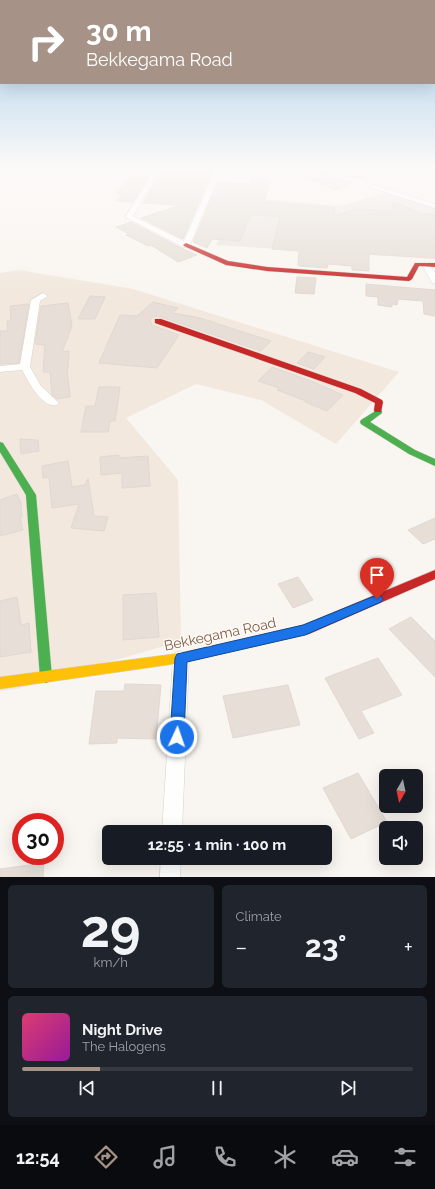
<!DOCTYPE html>
<html lang="en">
<head>
<meta charset="utf-8">
<style>
  body { margin:0; font-family:Raleway,sans-serif; background:#20242c; color:#f1f3f6; height:100vh; display:flex; flex-direction:column; font-size:15px; white-space:nowrap }
  * { box-sizing:border-box; margin:0 }
  p { font-size:13px; color:#9ea1a6 }
  .icon { flex:none; width:22px; height:22px; fill:none; stroke:currentColor; stroke-width:2; stroke-linecap:round; stroke-linejoin:round }
  .map { position:relative; height:877px; overflow:hidden }
  .sheet { display:flex; flex-direction:column; gap:8px; padding:8px; background:#0d0f14; flex:1 }
  .sheet>* { flex:none }
  .banner { position:absolute; left:0px; top:0px; width:435px; height:84px; box-shadow:0 4px 16px #0002; background:#a69286; color:#fff; overflow:hidden }
  .needle { width:26px; rotate:189deg }
  .buttons { position:absolute; left:379px; top:769px; display:grid; gap:8px }
  .buttons a { display:grid; place-items:center; width:44px; height:44px; border-radius:6px; background:#171b24; box-shadow:0 4px 16px #0002; font-size:20px }
  .speed { position:absolute; left:12px; top:813px; display:flex; gap:8px; font-size:20px; font-weight:700; text-align:center }
  .speed>* { display:grid; place-content:center; width:52px; height:52px; border-radius:50%; background:#171b24; box-shadow:0 4px 16px #0002; line-height:1 }
  .speed .limit { border:6px solid #d22; background:#fff; color:#111 }
  .pin { position:absolute; display:grid; place-items:center; width:34px; height:34px; color:#fff; margin:-41px -17px; border-radius:50% 50% 50% 0; rotate:-45deg; box-shadow:0 0 4px #0007 }
  .pin .icon { rotate:45deg }
  .me { position:absolute; width:44px; margin:-22px; rotate:3deg; stroke-linejoin:round; filter:drop-shadow(0 0 3px #0008) }
  .turn { display:flex; align-items:center; gap:14px; height:84px; padding:0 20px; font-size:18px }
  .turn .icon { width:52px; height:52px; stroke-width:2.5 }
  .turn b { display:block; font-size:28px; line-height:34px }
  .big { font-size:30px; font-weight:700; line-height:1.1 }
  .sheet .card { flex:1; display:flex; flex-direction:column; justify-content:center; gap:6px; min-width:0; padding:0 14px; border-radius:6px; background:#20242c }
  .sheet .dial { align-items:center; gap:0 }
  .dial b { font-size:52px; line-height:1 }
  .song { display:flex; align-items:center; gap:12px }
  .cover { width:48px; height:48px; border-radius:6px; background:linear-gradient(135deg,hsl(340 70% 55%),hsl(300 70% 35%)) }
  .played { height:4px; border-radius:2px; background:linear-gradient(90deg,#a69286 20%,#363941 20%) }
  .keys { display:flex; justify-content:space-around; direction:ltr }
  .heat { display:flex; justify-content:space-between; align-items:center; font-size:22px; direction:ltr }
  .sheet .tiles { flex:1; display:grid; gap:8px; grid-template-columns:1fr 1fr }
  .card:last-child { grid-column:span 2 }
  .trip { position:absolute; left:102px; top:825px; width:230px; height:40px; border-radius:6px; background:#171b24; box-shadow:0 4px 16px #0002; font-weight:700; line-height:40px; text-align:center }
  .tabs { display:flex; height:64px; justify-content:space-around; align-items:center; background:#090b0e; color:#9ea1a6 }
  .tabs .icon { width:28px; height:28px }
  .tabs .selected { color:#a69286 }
  .tabs b { font-size:18px; color:#f1f3f6 }
  .map>svg:first-child { display:block }
  .residential { fill:#f2e8de }
  .industrial { fill:#ede5e0 }
  .building { fill:#e6ded7; stroke:#e2d8d2 }
  .lines { fill:none; stroke-linecap:round; stroke-linejoin:round }
  .street-casing { stroke:#d7d1cb; stroke-width:1 }
  .fast-casing { stroke:#d9d2cb; stroke-width:1 }
  .slow-casing { stroke:#d9d2cb; stroke-width:1 }
  .jam-casing { stroke:#d9d2cb; stroke-width:1 }
  .street { fill:#fefefd; fill-rule:evenodd }
  .fast { fill:#4caf50; fill-rule:evenodd }
  .slow { fill:#ffc107; fill-rule:evenodd }
  .jam { fill:#c62828; fill-rule:evenodd }
  .route { fill:#1a73e8; stroke:#114b97 }
  .labels { text-anchor:middle; stroke-width:3; stroke-linejoin:round; paint-order:stroke }
  .near-street-label { font-size:14px; fill:#7a5c4d; stroke:#fffaf3 }
</style>
</head>
<body>
<div class="map">
<svg width="435" height="877" viewBox="0 0 435 877">
  <rect width="100%" height="100%" fill="#f9f5f0"/>
  <polygon class="residential" points="19,270 133,289 399,372 336,444 261,400 196,384 126,418 178,480 181,641 17,689 0,691 0,273"/>
  <polygon class="industrial" points="385,193 435,208 435,259 216,245 239,197 339,206"/>
  <g class="building">
    <polygon points="253,169 270,170 267,182 271,181 264,202 335,207 334,216 358,209 391,211 393,201 424,215 427,213 435,215 435,258 369,254 369,271 352,270 352,266 328,264 327,268 299,266 298,265 299,251 272,249 280,217 251,214 240,241 212,239 207,248 193,242 218,182 250,184"/>
    <polygon points="288,169 311,169 351,183 336,190 319,184 321,183 288,172"/>
    <polygon points="329,169 382,169 360,179"/>
    <polygon points="133,170 152,171 133,202 117,201 122,194 117,194"/>
    <polygon points="195,171 212,172 183,239 141,218 180,205 143,203 162,172 193,174"/>
    <polygon points="131,222 181,248 197,255 178,262 151,245 148,246 126,235 129,234 116,227"/>
    <polygon points="297,277 316,278 314,294 295,293"/>
    <polygon points="366,284 435,290 435,316 424,314 423,301 398,299 397,305 392,304 392,307 378,305 378,297 366,296"/>
    <polygon points="90,296 105,297 95,319 78,319"/>
    <polygon points="153,302 178,308 173,313 200,318 271,341 261,351 158,316 153,317 150,320 152,325 179,335 157,368 99,363 120,315 137,316"/>
    <polygon points="68,303 72,326 62,352 69,351 68,369 67,369 70,397 57,399 52,395 50,372 43,372 45,345 35,344 41,306"/>
    <polygon points="29,304 19,363 0,364 0,331 8,331 7,321 11,321 10,306"/>
    <polygon points="308,352 325,357 314,369 297,363"/>
    <polygon points="272,367 311,381 343,395 327,411 305,402 306,401 277,390 279,388 258,381"/>
    <polygon points="99,387 120,387 115,421 110,421 108,432 81,432 86,406 95,406"/>
    <polygon points="20,439 38,440 39,451 21,454"/>
    <polygon points="119,455 119,458 148,456 150,486 122,488 122,473 101,475 100,457"/>
    <polygon points="68,461 72,487 85,485 88,478 94,516 108,517 104,531 71,528 79,504 52,508 49,477 43,478 42,466"/>
    <polygon points="17,494 21,503 22,517 20,517 23,530 0,536 0,500"/>
    <polygon points="435,518 435,539 423,544 408,530"/>
    <polygon points="298,577 313,600 293,608 278,584"/>
    <polygon points="156,593 159,637 123,640 123,595"/>
    <polygon points="17,597 21,625 29,623 31,652 0,657 0,601"/>
    <polygon points="411,617 435,641 435,677 389,629"/>
    <polygon points="378,658 402,695 361,711 374,733 359,739 325,678"/>
    <polygon points="125,684 161,685 156,739 117,738 117,743 89,744 96,691 124,691"/>
    <polygon points="288,685 300,725 233,738 223,696"/>
    <polygon points="358,773 387,822 351,839 323,788"/>
    <polygon points="44,863 43,877 0,877 0,869"/>
  </g>
  <g class="lines">
    <g class="street-casing">
      <g id="street">
        <polygon points="155,169 162,169 133,216 184,241 215,169 222,169 189,247 183,247 125,217"/>
        <polygon points="312,169 323,169 435,204 435,208"/>
        <polygon points="426,262 429,263 435,273 435,284 432,283 422,265"/>
        <path d="M43,293l5,3 -8,5 -10,66 11,19 18,17 -2,2c-15,4 -29,-24 -35,-35l-22,2v-6l20,-2 11,-64z"/>
        <polygon points="181,651 187,653 189,658 182,832 162,832 173,658 175,653"/>
        <polygon points="161,858 181,858 180,877 160,877"/>
      </g>
    </g>
    <g class="fast-casing">
      <g id="fast">
        <polygon points="378,407 381,408 382,413 370,422 415,450 435,459 435,466 409,454 361,424 360,422 361,420 374,412 375,408"/>
        <polygon points="0,442 3,443 36,495 52,677 50,681 46,683 42,681 40,677 26,495 0,452"/>
      </g>
    </g>
    <g class="slow-casing">
      <polygon id="slow" points="287,629 291,630 293,634 291,638 287,639 181,663 0,689 0,677 181,653"/>
    </g>
    <g class="jam-casing">
      <g id="jam">
        <polygon points="186,243 228,261 267,267 407,277 415,263 435,263 435,267 419,266 412,279 409,281 267,271 226,265 184,246 183,245"/>
        <polygon points="155,319 161,319 361,389 382,400 383,402 381,412 375,412 374,410 375,403 355,393 155,323"/>
        <polygon points="435,570 435,579 309,634 287,639 283,638 281,634 283,630 303,625"/>
      </g>
    </g>
    <use href="#street" class="street"/>
    <use href="#fast" class="fast"/>
    <use href="#slow" class="slow"/>
    <use href="#jam" class="jam"/>
  </g>
  <linearGradient id="sky" x2="0" y2="1"><stop stop-color="#9ec9e9"/><stop offset="0.58" stop-color="#fcfaf8"/><stop offset="1" stop-color="#fcfaf8" stop-opacity="0"/></linearGradient>
  <rect width="435" height="292" fill="url(#sky)"/>
  <polygon class="route" points="377,595 381,596 383,599 381,602 305,635 187,662 184,737 182,742 177,744 172,742 170,737 175,658 177,654 303,625"/>
  <g class="labels">
    <g class="near-street-label">
      <text transform="translate(220 634) rotate(-12)" y="5">Bekkegama Road</text>
    </g>
  </g>
</svg>
<div class="buttons">
<a><svg class="needle" viewBox="-14 -14 28 28"><path d="M0-13l5 13h-10z" fill="#e53935"/><path d="M0 13l5-13h-10z" fill="#9ea1a6"/></svg></a>
<a><svg class="icon" aria-label="sound" viewBox="0 0 24 24"><path d="M4 9h4l5-4v14l-5-4H4zM17 9q2 3 0 6"/></svg></a>
</div>
<div class="speed"><div class="limit">30</div></div>
<div class="pin" style="left:377px;top:599px;background:#d93025"><svg class="icon" aria-label="arrive" viewBox="0 0 24 24"><path d="M6 21V4h12l-3 4 3 4H6"/></svg></div>
<svg class="me" style="left:177px;top:737px" viewBox="-20 -20 40 40"><circle r="17" fill="#1a73e8" stroke="#fff" stroke-width="3"/><path d="M0-11L8 9 0 5-8 9z" fill="#fff"/></svg>
<div class="trip">12:55 · 1 min · 100 m</div>
<div class="banner">
<div class="turn"><svg class="icon" aria-label="right" viewBox="0 0 24 24"><path d="M7 20v-9h11M14 6l5 5-5 5"/></svg><div><b>30 m</b>Bekkegama Road</div></div>
</div>
</div>
<section class="sheet">
<div class="tiles">
<div class="card dial"><b>29</b><p>km/h</p></div>
<div class="card"><p>Climate</p>
<div class="heat"><a>−</a><b class="big">23°</b><a>+</a></div>
</div>
<div class="card">
<div class="song"><i class="cover"></i><div><b>Night Drive</b><p>The Halogens</p></div></div>
<div class="played"></div>
<div class="keys"><svg class="icon" aria-label="previous" viewBox="0 0 24 24"><path d="M18 5L8 12l10 7zM5 5v14"/></svg><svg class="icon" aria-label="pause" viewBox="0 0 24 24"><path d="M8 5v14M16 5v14"/></svg><svg class="icon" aria-label="next" viewBox="0 0 24 24"><path d="M6 5l10 7-10 7zM19 5v14"/></svg></div>
</div>
</div>
</section>
<nav class="tabs">
<b>12:54</b>
<svg class="icon selected" aria-label="directions" viewBox="0 0 24 24"><path d="M12 3l9 9-9 9-9-9zM9 14v-3h6M13 9l2 2-2 2"/></svg>
<svg class="icon" aria-label="music" viewBox="0 0 24 24"><path d="M9 18V5l10-2v13"/><circle cx="6" cy="18" r="3"/><circle cx="16" cy="16" r="3"/></svg>
<svg class="icon" aria-label="phone" viewBox="0 0 24 24"><path d="M5 4h4l2 5-3 2q2 4 5 5l2-3 5 2v4C11 20 4 13 5 4z"/></svg>
<svg class="icon" aria-label="climate" viewBox="0 0 24 24"><path d="M12 3v18M4 7l16 10M4 17L20 7"/></svg>
<svg class="icon" aria-label="car" viewBox="0 0 24 24"><path d="M5 17H2v-5l4-1 3-4h7l3 4 3 1v5h-3M9 17h6M6 11h13"/><circle cx="7" cy="17" r="2"/><circle cx="17" cy="17" r="2"/></svg>
<svg class="icon" aria-label="filters" viewBox="0 0 24 24"><path d="M4 7h16M4 17h16"/><circle cx="9" cy="7" r="2"/><circle cx="15" cy="17" r="2"/></svg>
</nav>
</body>
</html>
